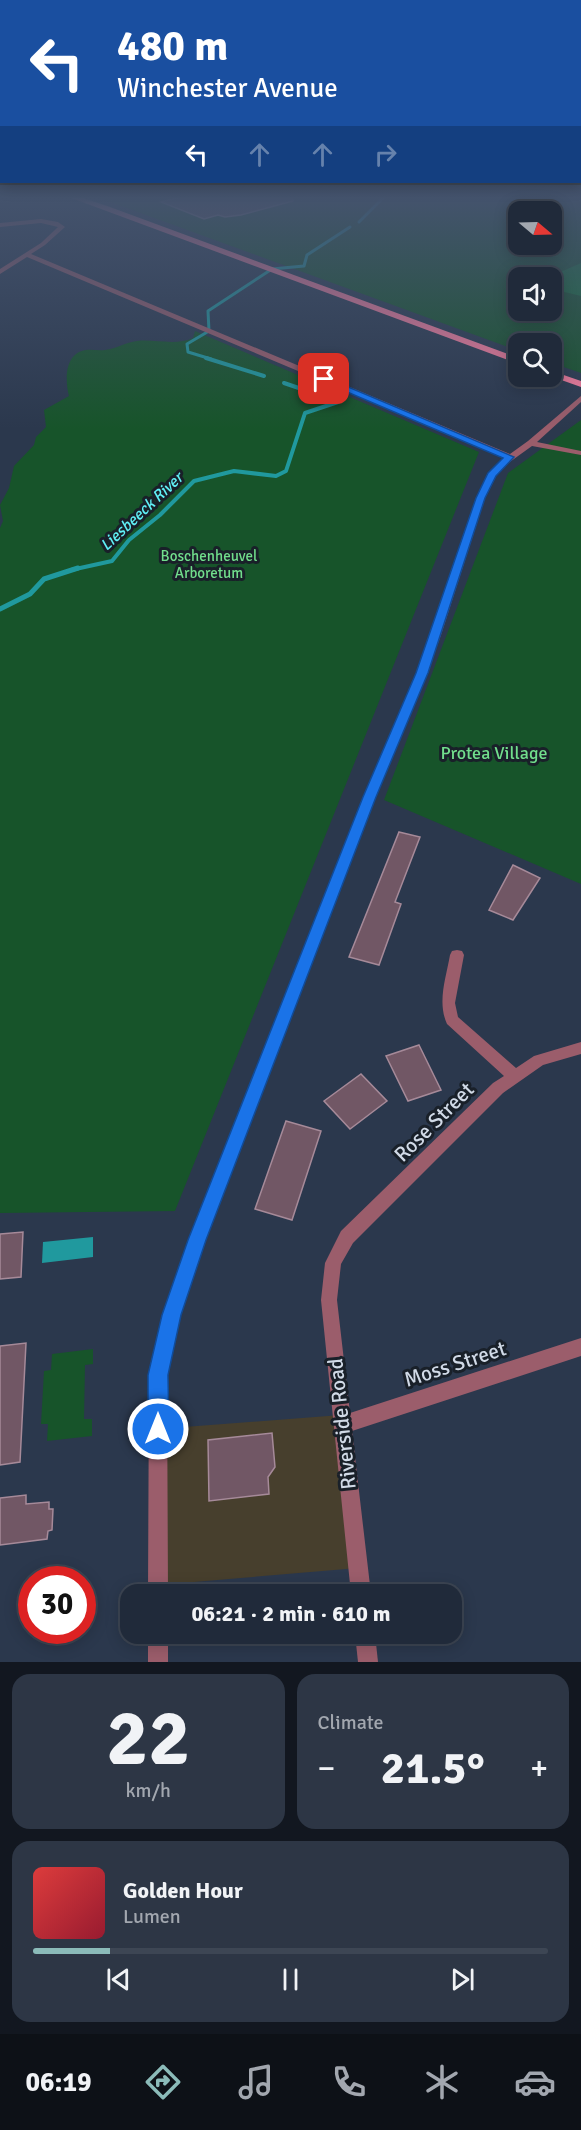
<!DOCTYPE html>
<html lang="en">
<head>
<meta charset="utf-8">
<style>
  body { margin:0; font-family:Signika,sans-serif; background:#2d3645; color:#f1f3f6; height:100vh; display:flex; flex-direction:column; font-size:22px; white-space:nowrap }
  * { box-sizing:border-box; margin:0 }
  p { font-size:20px; color:#a2a7af }
  .icon { flex:none; width:33px; height:33px; fill:none; stroke:currentColor; stroke-width:2; stroke-linecap:round; stroke-linejoin:round }
  .map { position:relative; height:1662px; overflow:hidden }
  .drawer { display:flex; flex-direction:column; gap:12px; padding:12px; background:#121720; flex:1 }
  .drawer>* { flex:none }
  .guide { position:absolute; left:0px; top:0px; width:582px; height:183px; box-shadow:0 3px 15px #0003,0 0 0 2px #3d4654; background:#1a4fa0; color:#fff; overflow:hidden }
  .needle { width:39px; rotate:109deg }
  .controls { position:absolute; left:508px; top:201px; display:grid; gap:12px }
  .controls a { display:grid; place-items:center; width:54px; height:54px; border-radius:12px; background:#202a3a; box-shadow:0 3px 15px #0003,0 0 0 2px #3d4654; font-size:30px }
  .speed { position:absolute; left:18px; top:1566px; display:flex; gap:12px; font-size:30px; font-weight:700; text-align:center }
  .speed>* { display:grid; place-content:center; width:78px; height:78px; border-radius:50%; background:#202a3a; box-shadow:0 3px 15px #0003,0 0 0 2px #3d4654; line-height:1 }
  .speed .limit { border:9px solid #d22; background:#fff; color:#111 }
  .pin { position:absolute; display:grid; place-items:center; width:51px; height:51px; color:#fff; margin:-26px; border-radius:12px; box-shadow:0 3px 9px #0006 }
  .me { position:absolute; width:66px; margin:-33px; rotate:0deg; stroke-linejoin:round; filter:drop-shadow(0 0 4px #0008) }
  .turn { display:flex; align-items:center; gap:21px; height:126px; padding:0 18px; font-size:27px }
  .turn .icon { width:78px; height:78px; stroke-width:2.5 }
  .turn b { display:block; font-size:42px; line-height:51px }
  .lanes { display:flex; align-items:center; height:57px; padding:0 18px; background:#0003; justify-content:center; gap:30px; direction:ltr }
  .lanes .off { opacity:.35 }
  .big { font-size:45px; font-weight:800; line-height:1.1 }
  .drawer .card { flex:1; display:flex; flex-direction:column; justify-content:center; gap:9px; min-width:0; padding:0 21px; border-radius:18px; background:#2d3645 }
  .drawer .dial { align-items:center; gap:0 }
  .dial b { font-size:78px; line-height:1 }
  .song { display:flex; align-items:center; gap:18px }
  .cover { width:72px; height:72px; border-radius:9px; background:linear-gradient(135deg,hsl(0 70% 55%),hsl(350 70% 35%)) }
  .played { height:6px; border-radius:3px; background:linear-gradient(90deg,#8bbbb9 15%,#3d4654 15%) }
  .keys { display:flex; justify-content:space-around; direction:ltr }
  .heat { display:flex; justify-content:space-between; align-items:center; font-size:33px; direction:ltr }
  .drawer .tiles { flex:1; display:grid; gap:12px; grid-template-columns:1fr 1fr }
  .card:last-child { grid-column:span 2 }
  .trip { position:absolute; left:120px; top:1584px; width:342px; height:60px; border-radius:18px; background:#202a3a; box-shadow:0 3px 15px #0003,0 0 0 2px #3d4654; font-weight:800; line-height:60px; text-align:center }
  .menu { display:flex; height:96px; justify-content:space-around; align-items:center; background:#0d1117; color:#a2a7af }
  .menu .icon { width:42px; height:42px }
  .menu .active { color:#8bbbb9 }
  .menu b { font-size:27px; color:#f1f3f6 }
  .map>svg:first-child { display:block }
  .commercial { fill:#473f2d }
  .green { fill:#17542a; fill-rule:evenodd }
  .forest { fill:#157136 }
  .water { fill:#20999e }
  .lines { fill:none; stroke-linecap:round; stroke-linejoin:round }
  .stream-far2 { stroke:#20999e; stroke-width:3 }
  .stream-far1 { stroke:#20999e; stroke-width:4 }
  .stream { stroke:#20999e; stroke-width:5 }
  .building { fill:#715765; stroke:#a68a99; stroke-width:1.5 }
  .minor { fill:#9b5d6b; fill-rule:evenodd }
  .primary { fill:#fa7d9d; fill-rule:evenodd }
  .route { fill:#1a73e8; stroke:#114b97; stroke-width:1.5 }
  .labels { text-anchor:middle; stroke-width:6; stroke-linejoin:round; paint-order:stroke }
  .far-park-label { font-size:15px; fill:#71de8c; stroke:#192029 }
  .far-water-label { font-size:16px; font-style:italic; fill:#60f1f7; stroke:#192029 }
  .park-label { font-size:18px; fill:#71de8c; stroke:#192029 }
  .near-street-label { font-size:21px; fill:#d1dae7; stroke:#192029 }
</style>
</head>
<body>
<div class="map">
<svg width="581" height="1662" viewBox="0 0 581 1662">
  <rect width="100%" height="100%" fill="#2b384d"/>
  <polygon class="commercial" points="341,1415 358,1568 158,1585 158,1429"/>
  <g class="green">
    <path d="M94,196h487v177l-29,-10v-19h-33v7zM519,212h33v32h-33zM519,278h33v32h-33z"/>
    <path d="M195,331l284,121 -304,759 -175,2v-685l3,-7 -3,-16 9,-17 5,-22 20,-21 2,-8 10,-10 -2,-17 25,-14c-4,-15 -5,-43 17,-46 6,-1 13,1 19,0 11,-1 21,-8 32,-9 18,-2 39,5 56,-3z"/>
    <polygon points="581,420 581,884 384,800 508,473"/>
    <polygon points="93,1349 93,1364 85,1365 84,1419 92,1419 92,1436 47,1441 48,1424 41,1424 44,1371 51,1370 52,1354"/>
  </g>
  <polygon class="forest" points="581,263 581,296 552,289 552,278 549,277"/>
  <polygon class="water" points="93,1237 93,1257 42,1263 43,1242"/>
  <g class="lines">
    <g class="stream-far2">
      <polyline points="359,222 385,196"/>
      <polyline points="211,359 188,352 187,344 209,331 208,311 272,269 304,266 307,255 350,227"/>
    </g>
    <g class="stream-far1">
      <polyline points="206,358 264,376"/>
      <polyline points="284,383 337,401"/>
      <polyline points="71,570 112,561 129,540 160,515 194,481 234,471 276,476 286,471 305,413 338,402"/>
    </g>
    <polyline class="stream" points="0,609 30,594 44,579 78,568"/>
  </g>
  <g class="building">
    <polygon points="185,196 292,196 293,201 241,215 225,217 218,215 204,219 161,202"/>
    <polygon points="399,832 420,837 395,902 401,904 379,965 349,957"/>
    <polygon points="513,865 540,878 513,920 489,910"/>
    <polygon points="419,1045 441,1090 408,1101 386,1056"/>
    <polygon points="361,1074 387,1101 350,1129 324,1101"/>
    <polygon points="286,1121 321,1131 292,1220 255,1209"/>
    <polygon points="23,1232 21,1277 0,1279 0,1234"/>
    <polygon points="26,1343 20,1462 0,1465 0,1346"/>
    <polygon points="272,1433 275,1467 268,1477 269,1494 209,1501 208,1440"/>
    <polygon points="26,1495 26,1504 49,1502 49,1509 53,1509 52,1530 48,1531 47,1539 0,1545 0,1498"/>
  </g>
  <g class="lines">
    <g class="minor">
      <polygon points="41,219 58,222 65,227 45,245 31,254 510,454 528,441 581,396 581,402 537,442 581,451 581,455 532,446 507,464 496,476 485,498 441,635 420,692 375,797 205,1240 179,1315 167,1375 168,1594 148,1594 149,1375 163,1315 189,1240 363,797 410,692 431,635 477,498 489,473 505,458 27,257 0,274 0,269 41,243 58,227 41,223 0,227 0,223"/>
      <path d="M457,950l5,1 2,4 -9,48 3,14 58,51 18,-12 47,-14v12l-38,11 -40,28 -150,150 -12,21 -4,36 13,113 231,-75v18l-229,75 19,163h-20l-30,-294 4,-37 16,-32 152,-148 11,-7 -57,-52c-10,-22 -1,-46 3,-69l2,-4z"/>
      <rect x="148" y="1634" width="20" height="28"/>
      <polygon points="355,1634 375,1634 378,1662 358,1662"/>
    </g>
    <g class="primary">
      <polygon points="66,196 77,196 110,207 519,358 519,364"/>
      <polygon points="552,371 581,381 581,387 550,376"/>
    </g>
  </g>
  <linearGradient id="sky" x2="0" y2="1"><stop stop-color="#181f2a"/><stop offset="0.46" stop-color="#44536d"/><stop offset="1" stop-color="#44536d" stop-opacity="0"/></linearGradient>
  <rect width="581" height="429" fill="url(#sky)"/>
  <polygon class="route" points="321,378 327,378 514,457 496,476 485,498 428,673 376,797 206,1240 181,1315 168,1375 169,1429 166,1437 158,1440 151,1437 148,1429 148,1375 162,1315 188,1240 363,797 416,673 476,498 488,473 503,458 321,381"/>
  <g class="labels">
    <g class="far-park-label">
      <text x="209" y="561">Boschenheuvel<tspan x="209" dy="17">Arboretum</tspan></text>
    </g>
    <g class="far-water-label">
      <text transform="translate(141 511) rotate(-43)" y="6">Liesbeeck River</text>
    </g>
    <g class="park-label">
      <text x="494" y="759">Protea Village</text>
    </g>
    <g class="near-street-label">
      <text transform="translate(434 1122) rotate(-45)" y="7">Rose Street</text>
      <text transform="translate(455 1364) rotate(-18)" y="7">Moss Street</text>
      <text transform="translate(342 1424) rotate(-96)" y="7">Riverside Road</text>
    </g>
  </g>
</svg>
<div class="controls">
<a><svg class="needle" viewBox="-14 -14 28 28"><path d="M0-13l5 13h-10z" fill="#e53935"/><path d="M0 13l5-13h-10z" fill="#a2a7af"/></svg></a>
<a><svg class="icon" aria-label="sound" viewBox="0 0 24 24"><path d="M4 9h4l5-4v14l-5-4H4zM17 9q2 3 0 6"/></svg></a>
<a><svg class="icon" aria-label="search" viewBox="0 0 24 24"><circle cx="10" cy="10" r="6"/><path d="M15 15l6 6"/></svg></a>
</div>
<div class="speed"><div class="limit">30</div></div>
<div class="pin" style="left:324px;top:379px;background:#d93025"><svg class="icon" aria-label="arrive" viewBox="0 0 24 24"><path d="M6 21V4h12l-3 4 3 4H6"/></svg></div>
<svg class="me" style="left:158px;top:1429px" viewBox="-20 -20 40 40"><circle r="17" fill="#1a73e8" stroke="#fff" stroke-width="3"/><path d="M0-11L8 9 0 5-8 9z" fill="#fff"/></svg>
<div class="trip">06:21 · 2 min · 610 m</div>
<div class="guide">
<div class="turn"><svg class="icon" aria-label="left" viewBox="0 0 24 24"><path d="M17 20v-9H6M10 6l-5 5 5 5"/></svg><div><b>480 m</b>Winchester Avenue</div></div>
<div class="lanes"><svg class="icon" aria-label="left" viewBox="0 0 24 24"><path d="M17 20v-9H6M10 6l-5 5 5 5"/></svg><svg class="icon off" aria-label="ahead" viewBox="0 0 24 24"><path d="M12 20V5M6 11l6-6 6 6"/></svg><svg class="icon off" aria-label="ahead" viewBox="0 0 24 24"><path d="M12 20V5M6 11l6-6 6 6"/></svg><svg class="icon off" aria-label="right" viewBox="0 0 24 24"><path d="M7 20v-9h11M14 6l5 5-5 5"/></svg></div>
</div>
</div>
<section class="drawer">
<div class="tiles">
<div class="card dial"><b>22</b><p>km/h</p></div>
<div class="card"><p>Climate</p>
<div class="heat"><a>−</a><b class="big">21.5°</b><a>+</a></div>
</div>
<div class="card">
<div class="song"><i class="cover"></i><div><b>Golden Hour</b><p>Lumen</p></div></div>
<div class="played"></div>
<div class="keys"><svg class="icon" aria-label="previous" viewBox="0 0 24 24"><path d="M18 5L8 12l10 7zM5 5v14"/></svg><svg class="icon" aria-label="pause" viewBox="0 0 24 24"><path d="M8 5v14M16 5v14"/></svg><svg class="icon" aria-label="next" viewBox="0 0 24 24"><path d="M6 5l10 7-10 7zM19 5v14"/></svg></div>
</div>
</div>
</section>
<nav class="menu">
<b>06:19</b>
<svg class="icon active" aria-label="directions" viewBox="0 0 24 24"><path d="M12 3l9 9-9 9-9-9zM9 14v-3h6M13 9l2 2-2 2"/></svg>
<svg class="icon" aria-label="music" viewBox="0 0 24 24"><path d="M9 18V5l10-2v13"/><circle cx="6" cy="18" r="3"/><circle cx="16" cy="16" r="3"/></svg>
<svg class="icon" aria-label="phone" viewBox="0 0 24 24"><path d="M5 4h4l2 5-3 2q2 4 5 5l2-3 5 2v4C11 20 4 13 5 4z"/></svg>
<svg class="icon" aria-label="climate" viewBox="0 0 24 24"><path d="M12 3v18M4 7l16 10M4 17L20 7"/></svg>
<svg class="icon" aria-label="car" viewBox="0 0 24 24"><path d="M5 17H2v-5l4-1 3-4h7l3 4 3 1v5h-3M9 17h6M6 11h13"/><circle cx="7" cy="17" r="2"/><circle cx="17" cy="17" r="2"/></svg>
</nav>
</body>
</html>
